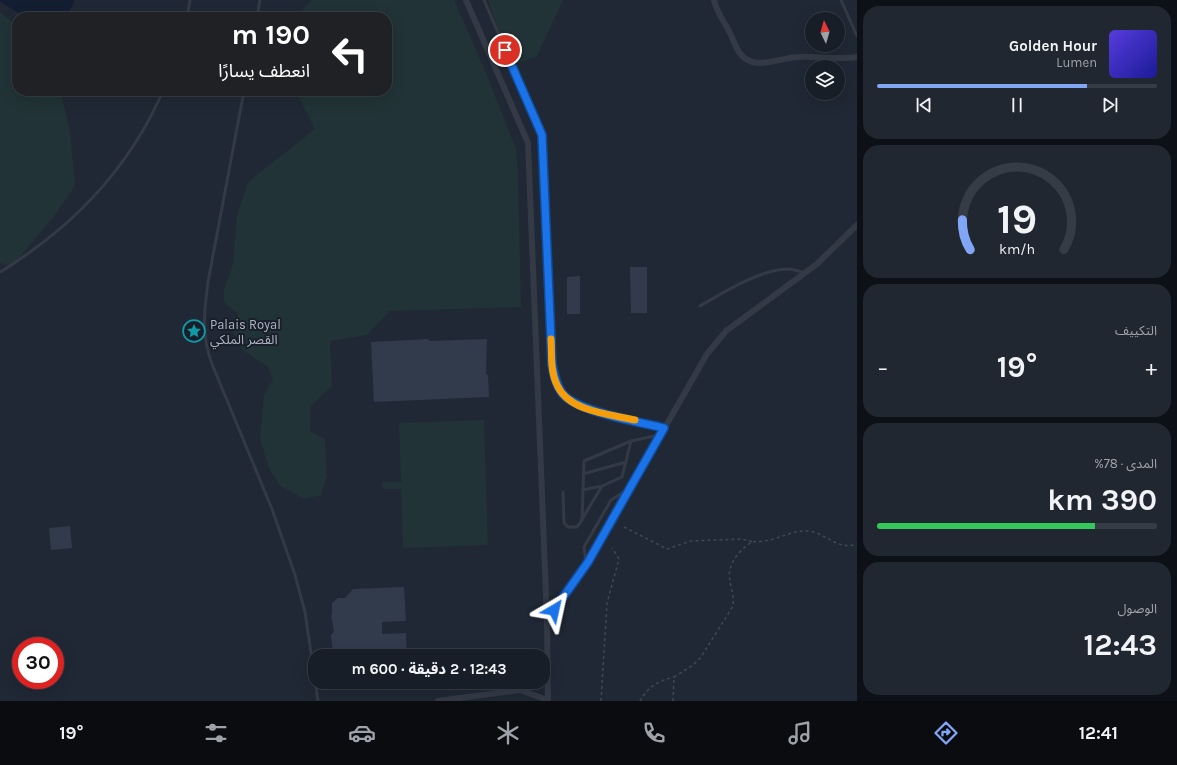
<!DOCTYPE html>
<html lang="ar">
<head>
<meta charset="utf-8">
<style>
  body { margin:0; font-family:Karla,"Noto Sans Arabic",sans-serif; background:#212730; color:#f1f3f6; direction:rtl; height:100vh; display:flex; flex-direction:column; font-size:15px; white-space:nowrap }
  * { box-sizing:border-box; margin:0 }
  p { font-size:13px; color:#9fa2a8 }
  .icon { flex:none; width:22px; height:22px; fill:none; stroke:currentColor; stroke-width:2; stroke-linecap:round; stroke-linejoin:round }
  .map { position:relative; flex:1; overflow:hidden; direction:ltr }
  .panel { display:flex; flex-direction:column; gap:6px; padding:6px; background:#0d1016; width:320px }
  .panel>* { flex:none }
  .hud { position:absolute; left:12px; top:12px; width:380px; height:84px; border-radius:16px; box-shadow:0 4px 16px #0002,0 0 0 1px #363c45; direction:rtl; background:#202124; color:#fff; overflow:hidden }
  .needle { width:26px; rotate:355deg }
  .fabs { position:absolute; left:805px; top:12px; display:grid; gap:8px }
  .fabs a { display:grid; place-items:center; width:40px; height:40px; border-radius:50%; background:#181e28; box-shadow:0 4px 16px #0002,0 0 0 1px #363c45; font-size:20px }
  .speed { position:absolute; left:12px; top:637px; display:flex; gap:8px; font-size:20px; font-weight:700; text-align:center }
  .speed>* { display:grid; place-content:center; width:52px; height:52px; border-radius:50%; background:#181e28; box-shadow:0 4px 16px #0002,0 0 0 1px #363c45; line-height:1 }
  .speed .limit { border:6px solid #d22; background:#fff; color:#111 }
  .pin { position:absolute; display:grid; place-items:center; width:34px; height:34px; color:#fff; margin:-17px; border:2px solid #fff; border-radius:50%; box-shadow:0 1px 4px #0007 }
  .me { position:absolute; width:44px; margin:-22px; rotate:36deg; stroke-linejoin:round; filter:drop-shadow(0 0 3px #0008) }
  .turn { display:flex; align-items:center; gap:14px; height:84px; padding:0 16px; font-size:18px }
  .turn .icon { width:52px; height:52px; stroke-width:2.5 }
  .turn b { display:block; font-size:28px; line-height:34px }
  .big { font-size:30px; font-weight:700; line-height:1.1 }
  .panel .card { flex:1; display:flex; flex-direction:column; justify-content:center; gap:6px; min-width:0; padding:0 14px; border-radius:16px; background:#212730 }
  .panel .dial { align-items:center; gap:0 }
  .dial svg { height:104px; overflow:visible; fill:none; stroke:#363c45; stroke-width:7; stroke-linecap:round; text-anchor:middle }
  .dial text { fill:#f1f3f6; stroke:none }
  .song { display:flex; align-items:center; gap:12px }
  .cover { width:48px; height:48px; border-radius:6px; background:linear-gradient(135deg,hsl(250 70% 55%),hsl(240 70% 35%)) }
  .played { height:4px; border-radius:2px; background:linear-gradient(90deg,#80a6f5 75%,#363c45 75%) }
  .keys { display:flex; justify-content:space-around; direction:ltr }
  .heat { display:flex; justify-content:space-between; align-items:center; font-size:22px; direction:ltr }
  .charge { height:6px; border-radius:3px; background:linear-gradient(90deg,#34c759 78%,#363c45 0) }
  .trip { position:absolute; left:308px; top:649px; width:242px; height:40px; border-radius:16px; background:#181e28; box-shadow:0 4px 16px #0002,0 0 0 1px #363c45; font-weight:700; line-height:40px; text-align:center; direction:rtl }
  .menu { display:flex; height:64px; justify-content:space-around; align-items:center; background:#0a0c10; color:#9fa2a8 }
  .menu .icon { width:28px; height:28px }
  .menu .current { color:#80a6f5 }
  .menu b { font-size:18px; color:#f1f3f6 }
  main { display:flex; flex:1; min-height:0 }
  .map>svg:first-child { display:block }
  .green { fill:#213336 }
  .water { fill:#141e32 }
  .building { fill:#323b4c }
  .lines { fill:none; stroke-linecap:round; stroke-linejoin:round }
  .path { stroke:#3a4c4f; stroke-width:1.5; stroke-dasharray:3 3; stroke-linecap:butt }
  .service { stroke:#333a46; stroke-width:3 }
  .minor { stroke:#333a46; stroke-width:6 }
  .route-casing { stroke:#114b97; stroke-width:10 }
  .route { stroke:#1a73e8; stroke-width:7 }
  .slow { stroke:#f59e0b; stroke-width:7 }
  .labels { text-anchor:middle; stroke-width:4; stroke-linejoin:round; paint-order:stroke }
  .poi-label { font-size:13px; fill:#adb4c3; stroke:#191f2a; text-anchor:start }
</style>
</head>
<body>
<main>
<section class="panel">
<div class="card">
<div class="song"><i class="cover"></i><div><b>Golden Hour</b><p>Lumen</p></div></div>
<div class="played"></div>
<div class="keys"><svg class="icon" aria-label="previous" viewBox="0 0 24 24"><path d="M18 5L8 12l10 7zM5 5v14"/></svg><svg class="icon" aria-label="pause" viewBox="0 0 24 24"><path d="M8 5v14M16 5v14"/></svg><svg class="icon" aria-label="next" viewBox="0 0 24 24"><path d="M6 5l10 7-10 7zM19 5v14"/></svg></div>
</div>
<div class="card dial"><svg viewBox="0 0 100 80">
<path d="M14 69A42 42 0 1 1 86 69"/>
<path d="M14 69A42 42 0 0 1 8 46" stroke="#80a6f5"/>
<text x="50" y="56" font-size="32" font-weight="700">19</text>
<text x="50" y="72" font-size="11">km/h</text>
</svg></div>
<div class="card"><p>التكييف</p>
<div class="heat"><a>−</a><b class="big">19°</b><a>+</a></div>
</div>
<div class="card"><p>المدى · 78%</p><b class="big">390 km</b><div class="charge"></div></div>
<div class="card"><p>الوصول</p><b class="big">12:43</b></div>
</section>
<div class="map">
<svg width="857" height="701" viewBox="0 0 857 701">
  <rect width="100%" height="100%" fill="#202835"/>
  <g class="green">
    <polygon points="312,0 454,0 484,68 516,149 518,174 521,307 390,311 367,335 330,341 332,386 311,406 310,431 325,439 327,476 321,495 304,499 279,485 269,468 260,439 264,395 273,379 267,366 242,350 233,331 238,314 224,302 224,289 233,264 237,215 248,182 315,129 296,91 387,91 387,17 295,17"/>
    <polygon points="488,0 563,0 537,56 510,66"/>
    <polygon points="0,13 17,25 17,91 61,91 70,133 75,184 71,192 55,215 12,266 0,263"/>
    <polygon points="484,420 488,545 403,548 401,489 383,489 382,482 401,482 399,423"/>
  </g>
  <polygon class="water" points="0,0 75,0 70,10 61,17 26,17 0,2"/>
  <g class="building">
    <polygon points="630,267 647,267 647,313 631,313"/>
    <polygon points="580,276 580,314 567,314 567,277"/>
    <polygon points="429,339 429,341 487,339 486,374 488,375 489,397 374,402 371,342"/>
    <polygon points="70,526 72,548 51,550 49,528"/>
    <polygon points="404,587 406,621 382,622 382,634 406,633 407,656 335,656 333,654 331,635 334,632 331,615 332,615 332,603 338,598 345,598 353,589"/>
  </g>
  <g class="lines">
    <g class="path">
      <polyline points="624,527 667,549 691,541 743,539 753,542"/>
      <polyline points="601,701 607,603 619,559 612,548"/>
      <path d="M640,701c8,-15 19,-20 34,-24"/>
      <path d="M673,701l1,-24 19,-12 8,-8 32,-51c2,-12 -6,-26 -3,-36 2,-11 12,-22 22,-28 4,-1 8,0 12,-1 17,-2 33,-14 50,-9 15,5 26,18 43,12"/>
    </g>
    <g class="service">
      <path d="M484,0l58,135 10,229c2,11 4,21 10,29 15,19 78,29 102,35"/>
      <polyline points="841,0 857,36"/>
      <polyline points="187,17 190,0"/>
      <polyline points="257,17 260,0"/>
      <path d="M244,91l-36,191c-4,31 -7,52 4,82l60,145 23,66 10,37 13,89"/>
      <path d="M0,272c11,-6 20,-13 30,-20 59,-42 104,-95 133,-161"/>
      <path d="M700,306c24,-14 59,-36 87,-37 5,0 12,2 18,4"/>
      <polyline points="583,474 626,462"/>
      <polyline points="583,490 602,486 622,477 631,441"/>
      <polyline points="563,492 564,523 568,527 577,527 582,520 584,461 631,441 659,435"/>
      <polyline points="581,521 602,486"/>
      <polyline points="586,563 584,547 611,500 627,490"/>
    </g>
    <g class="minor">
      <polyline points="466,0 528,143 547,620"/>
      <path d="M714,0c3,13 10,21 16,33 3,6 5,13 9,19 14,21 40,5 60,5 17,-1 42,3 58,0"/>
      <polyline points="520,690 548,700"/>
      <polyline points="438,701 520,690 535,682"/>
      <polyline points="548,701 547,620 588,562 707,354 726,331 817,264 857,225"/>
    </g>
  </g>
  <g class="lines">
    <g class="route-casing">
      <path id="route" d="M505,50l37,85 10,229c2,11 4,21 10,29 15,19 78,29 102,35l-76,134 -34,48"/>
    </g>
    <use href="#route" class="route"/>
    <path class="slow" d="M551,339c1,15 -1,32 6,46 12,27 52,29 78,35"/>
  </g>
  <defs>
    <g id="sight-ring" transform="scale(1.15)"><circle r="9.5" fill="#191f2a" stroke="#0f9aa8" stroke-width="1.5"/><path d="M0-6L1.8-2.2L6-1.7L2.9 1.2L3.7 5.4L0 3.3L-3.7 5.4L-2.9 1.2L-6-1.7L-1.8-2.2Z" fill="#0f9aa8"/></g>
  </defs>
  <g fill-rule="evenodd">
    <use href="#sight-ring" x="194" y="331"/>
  </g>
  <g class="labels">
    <g class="poi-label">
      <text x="210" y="329">Palais Royal<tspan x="210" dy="15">القصر الملكي</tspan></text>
    </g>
  </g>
</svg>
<div class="fabs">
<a><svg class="needle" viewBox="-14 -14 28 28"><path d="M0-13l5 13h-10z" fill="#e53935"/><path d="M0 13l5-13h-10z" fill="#9fa2a8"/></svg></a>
<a><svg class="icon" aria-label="layers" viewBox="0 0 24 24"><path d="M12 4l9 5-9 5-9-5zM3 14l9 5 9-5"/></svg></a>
</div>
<div class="speed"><div class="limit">30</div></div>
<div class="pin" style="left:505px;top:50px;background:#d93025"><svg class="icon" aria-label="arrive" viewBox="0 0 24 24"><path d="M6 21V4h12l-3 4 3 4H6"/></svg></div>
<svg class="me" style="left:554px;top:610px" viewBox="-20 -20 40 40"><path d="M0-17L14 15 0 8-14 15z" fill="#1a73e8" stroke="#fff" stroke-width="4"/></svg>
<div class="trip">12:43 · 2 دقيقة · 600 m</div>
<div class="hud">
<div class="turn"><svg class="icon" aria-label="left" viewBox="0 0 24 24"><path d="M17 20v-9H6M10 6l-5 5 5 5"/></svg><div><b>190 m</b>انعطف يسارًا</div></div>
</div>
</div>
</main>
<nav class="menu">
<b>12:41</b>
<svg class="icon current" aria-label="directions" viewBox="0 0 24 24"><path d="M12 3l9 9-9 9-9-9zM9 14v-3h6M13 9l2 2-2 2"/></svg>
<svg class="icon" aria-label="music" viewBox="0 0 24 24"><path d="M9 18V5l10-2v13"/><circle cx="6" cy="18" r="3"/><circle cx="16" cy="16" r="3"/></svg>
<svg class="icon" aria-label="phone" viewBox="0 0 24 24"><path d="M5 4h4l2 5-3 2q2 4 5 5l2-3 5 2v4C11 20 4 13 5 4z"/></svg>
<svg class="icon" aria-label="climate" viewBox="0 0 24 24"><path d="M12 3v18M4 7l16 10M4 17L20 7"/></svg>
<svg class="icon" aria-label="car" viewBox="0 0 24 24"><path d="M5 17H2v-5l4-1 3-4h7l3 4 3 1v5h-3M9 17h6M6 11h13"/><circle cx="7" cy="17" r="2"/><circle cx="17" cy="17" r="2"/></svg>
<svg class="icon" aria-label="filters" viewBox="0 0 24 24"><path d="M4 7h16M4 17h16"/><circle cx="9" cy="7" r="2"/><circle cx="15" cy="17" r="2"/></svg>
<b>19°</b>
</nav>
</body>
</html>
